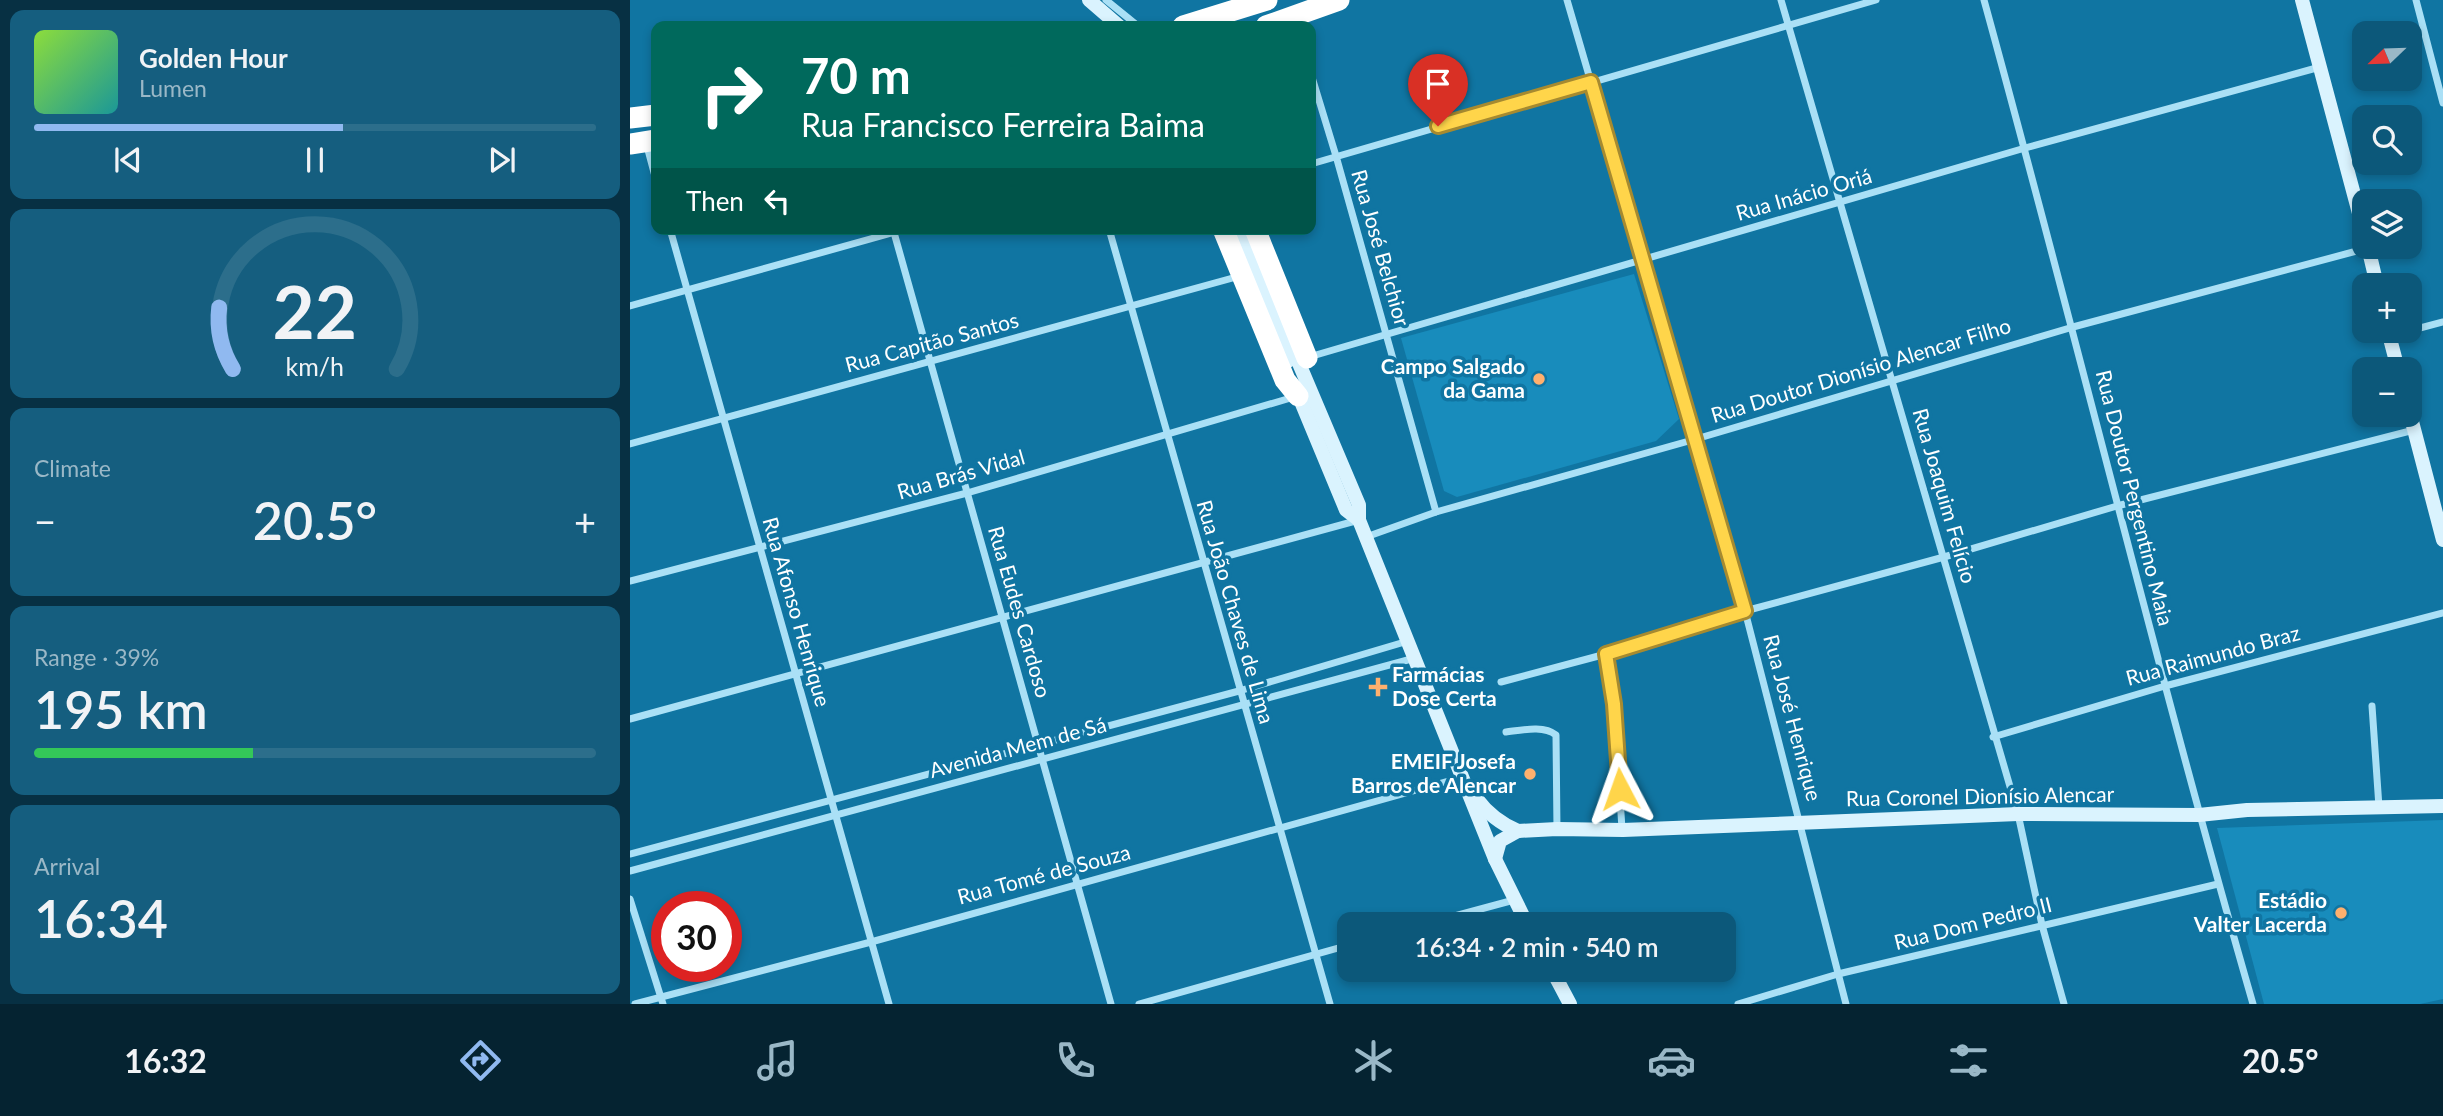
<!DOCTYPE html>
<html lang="en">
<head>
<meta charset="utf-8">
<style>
  body { margin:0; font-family:Lato,sans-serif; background:#155e7f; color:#f1f3f6; height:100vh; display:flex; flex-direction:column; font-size:26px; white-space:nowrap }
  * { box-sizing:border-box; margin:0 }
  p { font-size:23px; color:#9ab8c7 }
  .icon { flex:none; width:38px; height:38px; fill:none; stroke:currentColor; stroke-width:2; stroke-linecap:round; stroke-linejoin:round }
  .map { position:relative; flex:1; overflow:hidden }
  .sheet { display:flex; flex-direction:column; gap:10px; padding:10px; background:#073043; width:630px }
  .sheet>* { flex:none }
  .guide { position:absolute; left:21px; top:21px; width:665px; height:214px; border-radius:14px; box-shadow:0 4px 10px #0003; background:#00695c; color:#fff; overflow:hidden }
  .needle { width:46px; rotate:247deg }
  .buttons { position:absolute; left:1722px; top:21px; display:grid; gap:14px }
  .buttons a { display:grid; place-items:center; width:70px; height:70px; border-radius:14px; background:#0c587a; box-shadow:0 4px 10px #0003; font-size:35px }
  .speed { position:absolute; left:21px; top:891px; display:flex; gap:14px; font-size:35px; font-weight:700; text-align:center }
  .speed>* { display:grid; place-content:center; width:91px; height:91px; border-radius:50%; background:#0c587a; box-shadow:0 4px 10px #0003; line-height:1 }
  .speed .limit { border:10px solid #d22; background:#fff; color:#111 }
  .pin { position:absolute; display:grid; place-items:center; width:60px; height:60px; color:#fff; margin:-72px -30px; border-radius:50% 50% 50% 0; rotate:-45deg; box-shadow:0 0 7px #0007 }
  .pin .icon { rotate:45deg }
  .me { position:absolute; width:77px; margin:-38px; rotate:356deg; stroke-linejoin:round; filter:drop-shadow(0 0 5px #0008) }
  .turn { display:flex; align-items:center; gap:24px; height:147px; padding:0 35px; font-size:32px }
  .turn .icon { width:91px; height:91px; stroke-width:2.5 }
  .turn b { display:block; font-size:49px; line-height:60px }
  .then { display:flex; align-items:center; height:66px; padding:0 35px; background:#0003; gap:14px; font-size:26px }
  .big { font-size:52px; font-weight:600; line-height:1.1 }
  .sheet .card { flex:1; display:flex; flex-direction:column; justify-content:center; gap:10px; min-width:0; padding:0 24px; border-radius:14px; background:#155e7f }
  .sheet .dial { align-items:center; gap:0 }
  .dial svg { height:182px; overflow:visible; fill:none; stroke:#2c6e8b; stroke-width:7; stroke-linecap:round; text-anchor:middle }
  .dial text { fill:#f1f3f6; stroke:none }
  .song { display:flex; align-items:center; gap:21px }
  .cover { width:84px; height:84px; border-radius:10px; background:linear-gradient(135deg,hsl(90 70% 55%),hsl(180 70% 35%)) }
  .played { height:7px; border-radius:4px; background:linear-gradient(90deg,#90b9f0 55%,#2c6e8b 55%) }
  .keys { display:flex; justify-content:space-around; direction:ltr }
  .heat { display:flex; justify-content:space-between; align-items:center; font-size:38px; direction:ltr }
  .charge { height:10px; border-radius:5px; background:linear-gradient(90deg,#34c759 39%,#2c6e8b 0) }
  .trip { position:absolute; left:707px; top:912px; width:399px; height:70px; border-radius:14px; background:#0c587a; box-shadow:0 4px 10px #0003; font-weight:600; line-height:70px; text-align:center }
  .tabs { display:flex; height:112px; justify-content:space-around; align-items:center; background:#052331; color:#9ab8c7 }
  .tabs .icon { width:49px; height:49px }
  .tabs .active { color:#90b9f0 }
  .tabs b { font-size:32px; color:#f1f3f6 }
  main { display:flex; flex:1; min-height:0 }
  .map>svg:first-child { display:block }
  .green { fill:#188cbc }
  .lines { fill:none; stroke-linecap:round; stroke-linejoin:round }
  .street { stroke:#aae0f6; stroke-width:7 }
  .secondary { stroke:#daf3fe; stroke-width:14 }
  .highway { stroke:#fff; stroke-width:21 }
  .route-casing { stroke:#a68a30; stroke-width:18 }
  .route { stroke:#ffd54a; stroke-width:12 }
  .poi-dot { fill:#ffb06e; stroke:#1075a2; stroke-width:2.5 }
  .labels { text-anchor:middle; stroke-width:7; stroke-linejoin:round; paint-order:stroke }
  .street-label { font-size:21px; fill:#fff; stroke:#1075a2 }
  .poi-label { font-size:21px; font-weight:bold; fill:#fff; stroke:#1075a2; text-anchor:end }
</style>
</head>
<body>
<main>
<section class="sheet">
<div class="card">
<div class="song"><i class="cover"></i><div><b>Golden Hour</b><p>Lumen</p></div></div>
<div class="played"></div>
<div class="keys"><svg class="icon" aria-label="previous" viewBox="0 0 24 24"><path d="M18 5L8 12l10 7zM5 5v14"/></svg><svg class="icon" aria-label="pause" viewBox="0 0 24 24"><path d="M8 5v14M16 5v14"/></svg><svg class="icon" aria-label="next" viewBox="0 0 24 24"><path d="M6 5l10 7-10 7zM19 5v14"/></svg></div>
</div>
<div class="card dial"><svg viewBox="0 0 100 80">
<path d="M14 69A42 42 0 1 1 86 69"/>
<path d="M14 69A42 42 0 0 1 8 42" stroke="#90b9f0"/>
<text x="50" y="56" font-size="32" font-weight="700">22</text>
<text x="50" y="72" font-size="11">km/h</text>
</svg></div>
<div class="card"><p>Climate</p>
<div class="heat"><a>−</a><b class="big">20.5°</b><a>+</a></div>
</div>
<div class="card"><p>Range · 39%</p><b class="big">195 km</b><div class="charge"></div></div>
<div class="card"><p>Arrival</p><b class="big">16:34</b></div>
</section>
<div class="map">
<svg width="1813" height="1004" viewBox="0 0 1813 1004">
  <rect width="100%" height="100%" fill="#1075a2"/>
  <g class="green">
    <polygon points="1004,274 1049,419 1026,441 827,497 814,491 771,338"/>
    <polygon points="1813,820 1813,999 1790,1004 1634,1004 1587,828"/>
  </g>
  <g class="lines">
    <g class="street">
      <polyline points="476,0 508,26"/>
      <polyline points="937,0 1115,611 1216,1004"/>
      <polyline points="1151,0 1388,814 1412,925 1434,1004"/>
      <path d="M1354,0c92,334 173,671 269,1004"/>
      <polyline points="1786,0 1813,103"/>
      <polyline points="681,74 706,156 806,512"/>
      <polyline points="17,146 26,180"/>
      <polyline points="681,164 1246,0"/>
      <polyline points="40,229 259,1004"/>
      <polyline points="263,229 481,1004"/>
      <polyline points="479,229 700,1004"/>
      <polyline points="0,306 276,229"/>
      <polyline points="1760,336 1813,322"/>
      <polyline points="679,357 1395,148 1690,67"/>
      <polyline points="0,444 610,276"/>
      <polyline points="736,537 806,512 1066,439 1443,327 1738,248"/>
      <polyline points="0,581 337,493 664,397"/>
      <polyline points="976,654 984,704 992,829"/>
      <polyline points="871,682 976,654 1115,611 1314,557 1487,506 1784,430"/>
      <polyline points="1742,706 1749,807"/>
      <polyline points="0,719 729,520"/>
      <path d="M876,732c16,-2 38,-7 50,3l1,94"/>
      <polyline points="1363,737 1535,686 1813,613"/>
      <polyline points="0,854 609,691 778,641"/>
      <polyline points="0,871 785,658"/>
      <polyline points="0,899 33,1004"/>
      <polyline points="795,924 884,900"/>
      <polyline points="5,1004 241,942 833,777"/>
      <polyline points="509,1004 719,945"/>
      <polyline points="1108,1004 1208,974 1588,884"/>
    </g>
    <g class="secondary">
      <polyline points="459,0 489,26"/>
      <polyline points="1672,0 1734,232"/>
      <polyline points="607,229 658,352 658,361"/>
      <polyline points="1738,247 1747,285"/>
      <polyline points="1758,331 1768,369"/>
      <polyline points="658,352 668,361 729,505 729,520 865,859 897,924"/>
      <polyline points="665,387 716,510 729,520"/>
      <polyline points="1780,414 1813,540"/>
      <path d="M846,798c11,15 25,26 42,33"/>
      <polyline points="865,859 870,841 888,831 927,829 993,830 1388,814 1569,815 1617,810 1813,806"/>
      <polyline points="922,970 940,1004"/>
    </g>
    <g class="highway">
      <polyline points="553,26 637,0"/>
      <polyline points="636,26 709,0"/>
      <polyline points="0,118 26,115"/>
      <polyline points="0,144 26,140"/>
      <polyline points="593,229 655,380 668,396"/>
      <polyline points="625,229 677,358"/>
    </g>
  </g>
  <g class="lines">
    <g class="route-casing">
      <polyline id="route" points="808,126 961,82 1115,611 976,654 984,704 990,789"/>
    </g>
    <use href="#route" class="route"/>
  </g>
  <g class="poi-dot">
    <circle cx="909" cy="379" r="7"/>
    <path d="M744.5 676.5h7v7h7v7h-7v7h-7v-7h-7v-7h7z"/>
    <circle cx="900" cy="774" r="7"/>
    <circle cx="1711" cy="913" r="7"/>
  </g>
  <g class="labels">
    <g class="street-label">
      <text transform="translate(1174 195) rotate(-16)" y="7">Rua Inácio Oriá</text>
      <text transform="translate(750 248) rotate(74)" y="7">Rua José Belchior</text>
      <text transform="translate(302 343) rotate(-15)" y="7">Rua Capitão Santos</text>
      <text transform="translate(1231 371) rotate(-17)" y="7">Rua Doutor Dionísio Alencar Filho</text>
      <text transform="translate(331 475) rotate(-16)" y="7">Rua Brás Vidal</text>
      <text transform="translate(1314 496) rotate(74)" y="7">Rua Joaquim Felício</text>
      <text transform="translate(1504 498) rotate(76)" y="7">Rua Doutor Pergentino Maia</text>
      <text transform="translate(166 612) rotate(74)" y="7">Rua Afonso Henrique</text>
      <text transform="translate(389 612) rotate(74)" y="7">Rua Eudes Cardoso</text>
      <text transform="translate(605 612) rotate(74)" y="7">Rua João Chaves de Lima</text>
      <text transform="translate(1583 656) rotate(-15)" y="7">Rua Raimundo Braz</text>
      <text transform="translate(1162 718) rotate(75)" y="7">Rua José Henrique</text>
      <text transform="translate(388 748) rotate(-15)" y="7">Avenida Mem de Sá</text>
      <text transform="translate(1350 797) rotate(-1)" y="7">Rua Coronel Dionísio Alencar</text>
      <text transform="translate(414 875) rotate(-15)" y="7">Rua Tomé de Souza</text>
      <text transform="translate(1343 924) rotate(-14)" y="7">Rua Dom Pedro II</text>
    </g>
    <g class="poi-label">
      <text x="895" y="374">Campo Salgado<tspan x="895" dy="24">da Gama</tspan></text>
      <text x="762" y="682" text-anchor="start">Farmácias<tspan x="762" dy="24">Dose Certa</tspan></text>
      <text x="886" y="769">EMEIF Josefa<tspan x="886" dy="24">Barros de Alencar</tspan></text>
      <text x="1697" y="908">Estádio<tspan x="1697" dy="24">Valter Lacerda</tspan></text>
    </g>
  </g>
</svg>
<div class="buttons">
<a><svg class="needle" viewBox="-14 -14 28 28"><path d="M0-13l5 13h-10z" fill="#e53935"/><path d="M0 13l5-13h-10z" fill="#9ab8c7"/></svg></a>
<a><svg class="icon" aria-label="search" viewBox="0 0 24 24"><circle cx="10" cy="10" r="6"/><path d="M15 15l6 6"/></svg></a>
<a><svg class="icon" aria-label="layers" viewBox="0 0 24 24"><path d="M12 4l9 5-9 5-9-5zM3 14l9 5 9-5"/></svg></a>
<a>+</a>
<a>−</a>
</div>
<div class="speed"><div class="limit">30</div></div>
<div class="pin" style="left:808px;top:126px;background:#d93025"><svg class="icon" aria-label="arrive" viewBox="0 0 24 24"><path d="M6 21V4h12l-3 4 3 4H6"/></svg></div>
<svg class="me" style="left:990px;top:789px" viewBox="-20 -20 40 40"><path d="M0-17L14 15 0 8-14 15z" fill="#ffd54a" stroke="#fff" stroke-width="4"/></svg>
<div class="trip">16:34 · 2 min · 540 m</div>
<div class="guide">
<div class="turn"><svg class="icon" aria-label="right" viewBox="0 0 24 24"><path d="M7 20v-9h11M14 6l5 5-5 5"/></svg><div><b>70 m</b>Rua Francisco Ferreira Baima</div></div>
<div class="then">Then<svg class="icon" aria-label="left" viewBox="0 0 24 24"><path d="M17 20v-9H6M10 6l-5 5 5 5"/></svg></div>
</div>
</div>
</main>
<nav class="tabs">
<b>16:32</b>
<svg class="icon active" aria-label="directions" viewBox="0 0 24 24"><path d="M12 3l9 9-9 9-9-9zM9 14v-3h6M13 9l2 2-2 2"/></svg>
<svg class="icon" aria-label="music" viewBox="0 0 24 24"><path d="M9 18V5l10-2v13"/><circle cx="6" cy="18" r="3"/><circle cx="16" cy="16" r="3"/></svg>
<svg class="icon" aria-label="phone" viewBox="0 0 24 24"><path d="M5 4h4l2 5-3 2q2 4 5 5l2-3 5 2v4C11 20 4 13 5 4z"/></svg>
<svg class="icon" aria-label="climate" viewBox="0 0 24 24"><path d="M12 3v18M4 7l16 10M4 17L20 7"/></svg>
<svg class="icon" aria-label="car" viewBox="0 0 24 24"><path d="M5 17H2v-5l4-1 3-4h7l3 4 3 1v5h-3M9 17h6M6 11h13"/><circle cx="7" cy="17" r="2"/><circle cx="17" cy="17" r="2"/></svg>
<svg class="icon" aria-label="filters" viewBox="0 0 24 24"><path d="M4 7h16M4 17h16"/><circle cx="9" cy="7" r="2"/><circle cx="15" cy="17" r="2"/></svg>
<b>20.5°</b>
</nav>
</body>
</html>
